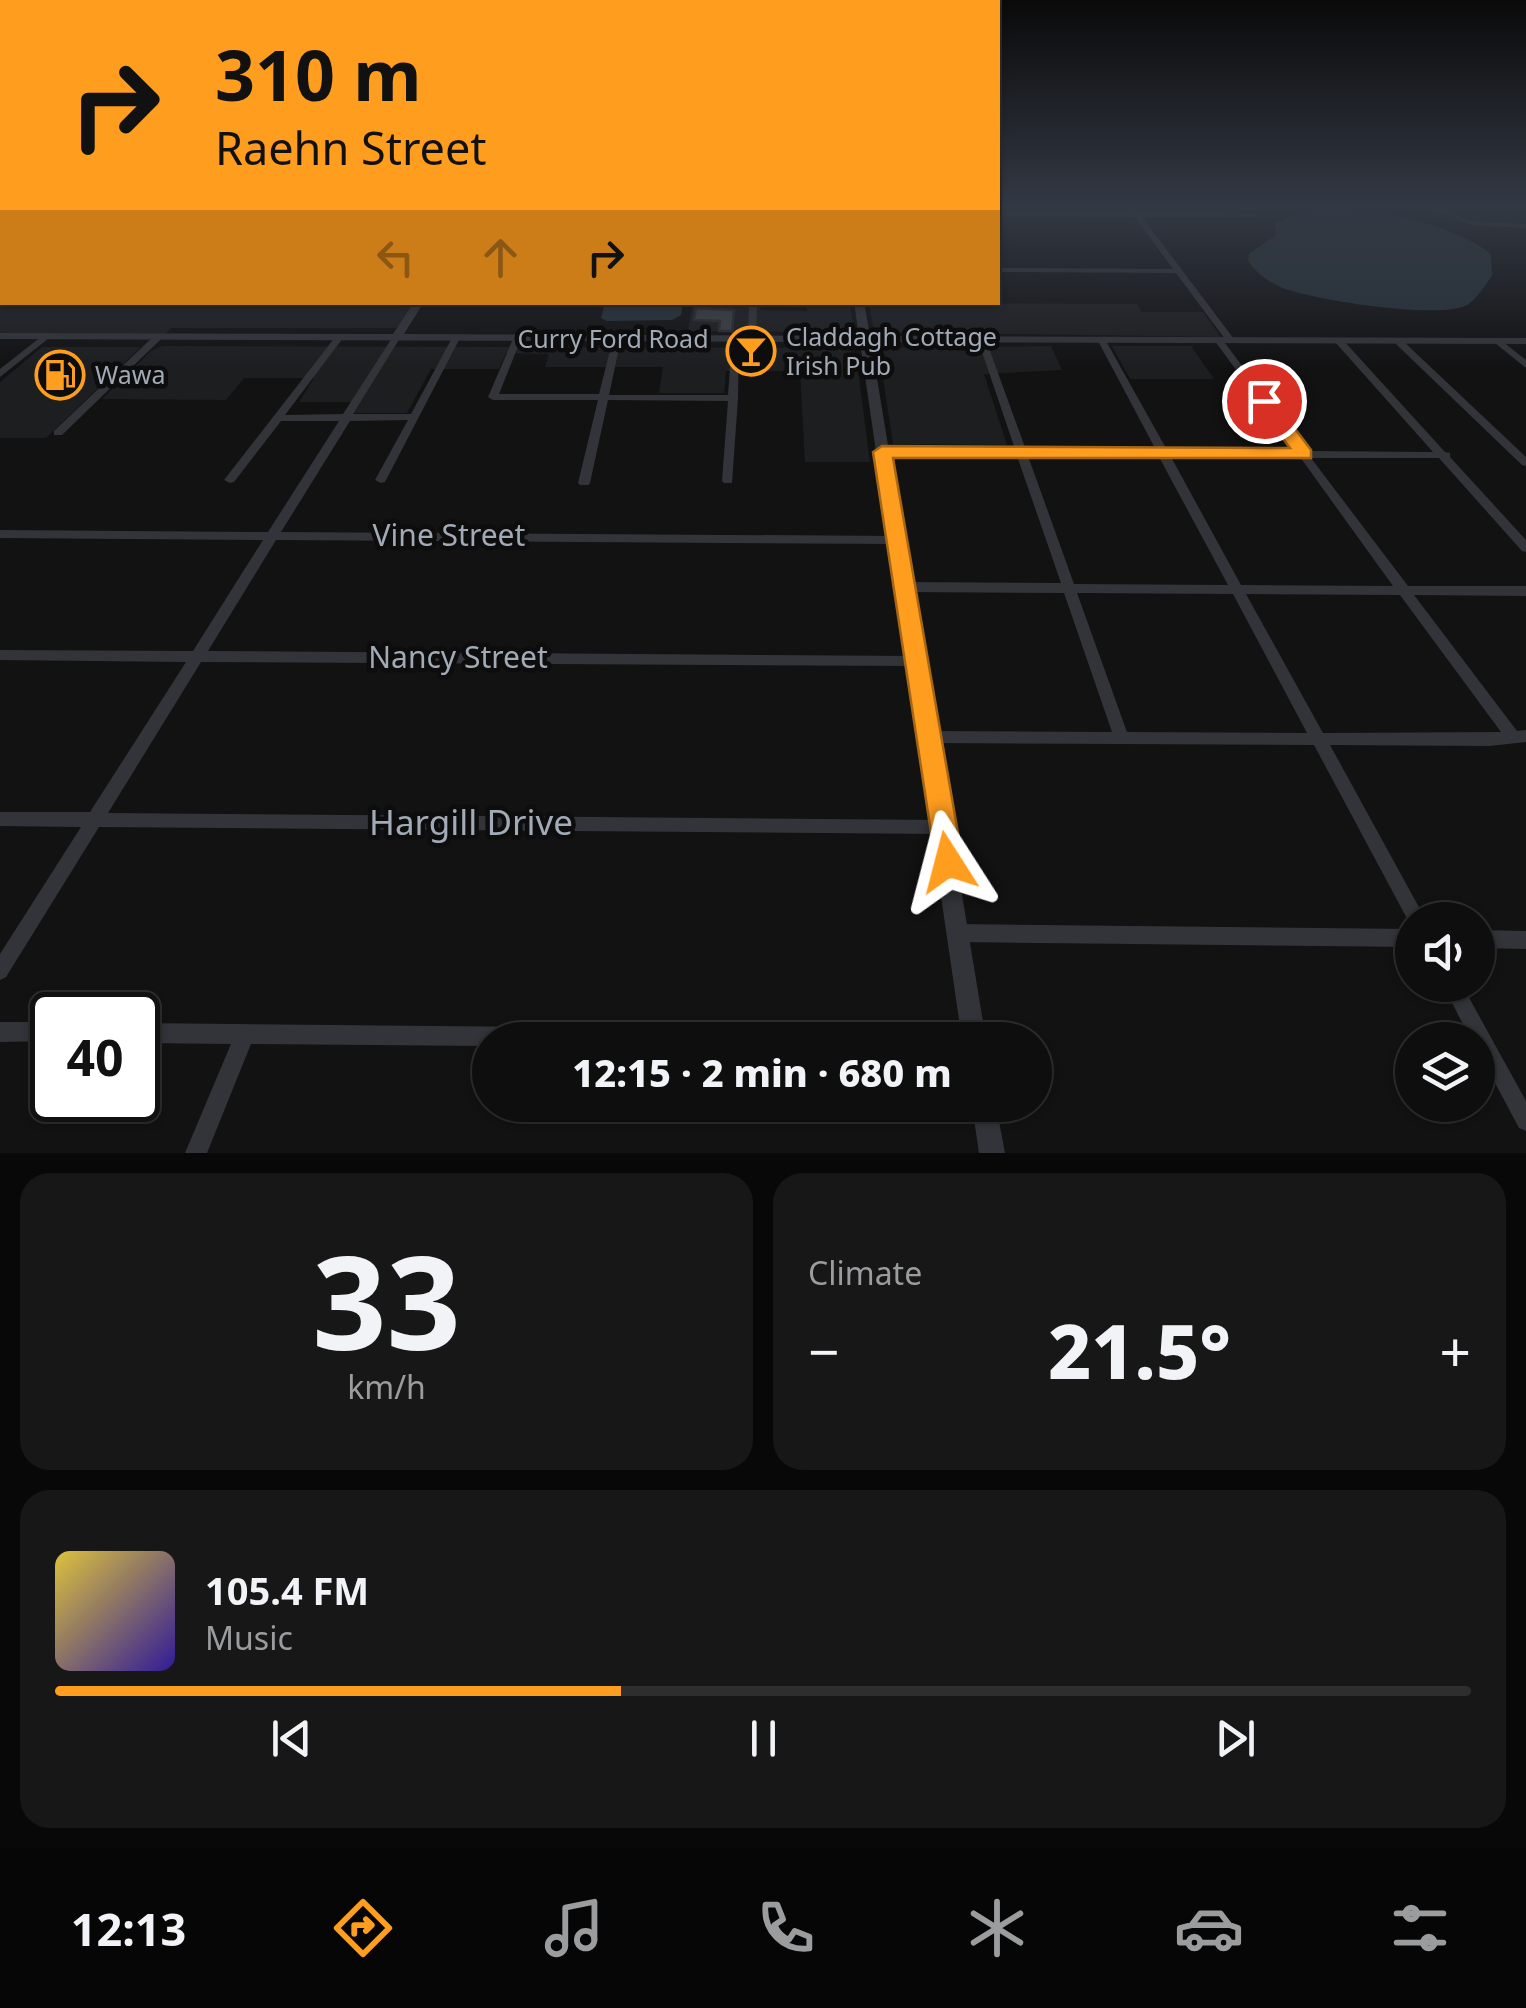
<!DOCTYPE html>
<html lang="en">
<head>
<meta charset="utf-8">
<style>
  body { margin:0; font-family:"Noto Sans",sans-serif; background:#171717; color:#f1f3f6; height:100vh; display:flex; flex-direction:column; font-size:38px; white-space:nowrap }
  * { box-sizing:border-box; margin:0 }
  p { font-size:32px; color:#9b9c9e }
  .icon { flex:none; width:55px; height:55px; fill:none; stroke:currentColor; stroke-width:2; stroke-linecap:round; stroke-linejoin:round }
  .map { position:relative; height:1153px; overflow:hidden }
  .drawer { display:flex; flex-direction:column; gap:20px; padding:20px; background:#080808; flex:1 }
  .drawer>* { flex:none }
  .banner { position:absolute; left:0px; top:0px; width:1000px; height:305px; box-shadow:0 2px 8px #0004,0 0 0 2px #2e2e2e; background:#ff9d1e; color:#111; overflow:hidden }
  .fabs { position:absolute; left:1395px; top:902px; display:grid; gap:20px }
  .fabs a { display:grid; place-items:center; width:100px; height:100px; border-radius:50%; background:#0e0e0e; box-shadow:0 2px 8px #0004,0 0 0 2px #2e2e2e; font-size:50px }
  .speed { position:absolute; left:30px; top:992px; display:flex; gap:20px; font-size:50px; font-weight:700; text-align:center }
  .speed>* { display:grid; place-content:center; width:130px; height:130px; border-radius:50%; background:#0e0e0e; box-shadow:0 2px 8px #0004,0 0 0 2px #2e2e2e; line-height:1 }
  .speed .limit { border:5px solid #111; border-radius:15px; background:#fff; color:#111 }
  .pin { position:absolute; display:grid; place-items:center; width:85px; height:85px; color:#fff; margin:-42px; border:5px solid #fff; border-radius:50%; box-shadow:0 2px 10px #0007 }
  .me { position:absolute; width:110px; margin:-55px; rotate:351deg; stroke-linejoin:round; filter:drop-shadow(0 0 8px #0008) }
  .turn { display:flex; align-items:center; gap:35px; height:210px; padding:0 50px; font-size:45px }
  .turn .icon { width:130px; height:130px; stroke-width:2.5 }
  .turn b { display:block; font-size:70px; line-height:85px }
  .lanes { display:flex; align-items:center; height:95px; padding:0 50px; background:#0003; justify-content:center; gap:50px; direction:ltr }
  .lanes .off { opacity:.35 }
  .big { font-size:75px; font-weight:800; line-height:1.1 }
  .drawer .card { flex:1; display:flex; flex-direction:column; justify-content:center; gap:15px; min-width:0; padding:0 35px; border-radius:30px; background:#171717 }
  .drawer .dial { align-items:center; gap:0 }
  .dial b { font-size:130px; line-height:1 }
  .song { display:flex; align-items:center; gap:30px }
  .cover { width:120px; height:120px; border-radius:15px; background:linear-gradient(135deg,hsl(50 70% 55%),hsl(250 70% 35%)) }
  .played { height:10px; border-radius:5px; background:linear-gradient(90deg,#ff9d1e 40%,#2e2e2e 40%) }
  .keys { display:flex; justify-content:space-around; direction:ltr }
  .heat { display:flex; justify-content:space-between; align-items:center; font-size:55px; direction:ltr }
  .drawer .tiles { flex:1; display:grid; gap:20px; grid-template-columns:1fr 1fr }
  .card:last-child { grid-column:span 2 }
  .trip { position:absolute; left:472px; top:1022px; width:580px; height:100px; border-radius:50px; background:#0e0e0e; box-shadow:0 2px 8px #0004,0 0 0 2px #2e2e2e; font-weight:800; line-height:100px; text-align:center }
  .dock { display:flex; height:160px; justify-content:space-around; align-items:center; background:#060606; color:#9b9c9e }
  .dock .icon { width:70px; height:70px }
  .dock .selected { color:#ff9d1e }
  .dock b { font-size:45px; color:#f1f3f6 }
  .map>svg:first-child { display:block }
  .built { fill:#1d1e20 }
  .water { fill:#273238 }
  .building { fill:#3d4044; stroke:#2b2c30; stroke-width:2.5 }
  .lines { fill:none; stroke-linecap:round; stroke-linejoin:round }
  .minor { fill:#323439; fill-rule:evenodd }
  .tertiary { fill:#323439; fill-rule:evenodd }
  .route { fill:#ff9d1e; stroke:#a66614; stroke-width:2.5 }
  .labels { text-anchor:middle; stroke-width:9; stroke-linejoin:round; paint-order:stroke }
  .far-poi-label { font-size:25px; fill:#a1aab5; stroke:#0d0d0e; text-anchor:start }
  .far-street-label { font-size:25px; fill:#a1aab5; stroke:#0d0d0e }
  .street-label { font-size:30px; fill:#a1aab5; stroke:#0d0d0e }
  .near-street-label { font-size:35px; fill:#a1aab5; stroke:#0d0d0e }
</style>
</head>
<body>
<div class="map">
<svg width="1526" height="1153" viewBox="0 0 1526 1153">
  <rect width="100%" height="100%" fill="#121213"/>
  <g class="built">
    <polygon points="0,281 2,302 417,303 401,328 171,328 162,337 0,336"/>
    <polygon points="693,302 760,303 761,310 807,311 807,303 850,303 853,327 845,332 688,331"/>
    <polygon points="869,303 1137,304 1142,312 1203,312 1221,337 888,332 873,326"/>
    <polygon points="162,346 845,348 856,354 870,462 805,462 800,371 726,371 724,393 659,393 663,367 545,367 549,354 506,353 499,369 431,369 407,413 348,413 354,402 299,402 314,378 244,378 226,400 102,399 151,351"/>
    <polygon points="1051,346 1062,370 984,374 1007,445 893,444 879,352 888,348"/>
    <polygon points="1112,346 1191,346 1214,379 1130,379"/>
    <polygon points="42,347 141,347 46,438 0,438 0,382"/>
  </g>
  <g class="water">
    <path d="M1304,206c52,0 146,14 187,48l1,22c-7,9 -15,23 -25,29 -27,15 -153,-5 -184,-17 -14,-6 -28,-15 -35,-28l1,-6 27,-19 -1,-12 33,-12z"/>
    <polygon points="605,303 605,302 683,303 681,315 672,320 607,321 601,318"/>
  </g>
  <polygon class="building" points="696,308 734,310 732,331 719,331 720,321 694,320"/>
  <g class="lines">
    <g class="minor">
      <polygon points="1425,206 1435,206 1471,221 1526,224 1526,228 1470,225"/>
      <rect x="0" y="208" width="2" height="4"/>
      <polygon points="1134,209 1139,212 1257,213 1257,217 1142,217 1234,339 1234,343 1228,343 1176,273 998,272 998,268 1173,269 1135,217 998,216 998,212 1131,212 1132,210"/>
      <rect x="0" y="243" width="2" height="4"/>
      <polygon points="749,302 757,302 756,339 752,342 748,339"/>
      <polygon points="46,333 50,336 49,338 0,377 0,369"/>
      <polygon points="158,334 161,335 161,339 62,435 54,435 54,431 155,335"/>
      <polygon points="339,335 343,338 285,415 343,414 392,338 396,335 400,338 353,414 411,414 452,338 456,335 460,338 385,482 381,483 375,480 408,420 350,421 281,532 897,536 903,540 897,544 276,540 208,651 916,656 921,657 923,661 921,665 916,666 201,662 108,813 943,820 949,822 951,827 949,832 943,834 99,827 6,977 0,980 0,954 81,827 0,826 0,812 90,812 186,662 0,660 0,650 193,651 263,540 0,538 0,530 268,532 339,421 281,421 234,482 230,483 224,480 336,336"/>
      <polygon points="517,336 521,339 499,394 599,394 613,339 617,336 621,339 609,395 728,395 732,339 739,337 738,398 732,483 724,483 722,481 728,401 608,400 590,483 588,485 580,485 578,483 598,400 493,400 488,397 513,339"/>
      <path d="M982,337l4,3 40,110h130l-58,-109 4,-3 4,3 61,109 128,1 -80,-110 4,-3 3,1 84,112 127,1 -98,-110 8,-2 102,112 5,1v4l76,83v12l-4,-1 -83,-93h-128l97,128h118v10l-112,-1 103,136 9,-1v12l-37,4 -159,-1 96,175h-14v7l-1,-1 -97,-181 -386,-2 -5,-2 -2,-4 2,-4 5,-2 184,1 -48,-139 -160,-1 -6,-5 6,-5 157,1 -44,-127 -135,-1 -5,-3 5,-3h133l-37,-109zM1028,456l131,1 69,128 -154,-1zM1171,457h129l93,129 -152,-1zM1077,593l156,1 74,139 -180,-1zM1246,594l154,1 101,137 -178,1z"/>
      <polygon points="1498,338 1526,360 1526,368 1495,343 1494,341"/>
      <polygon points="1399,339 1402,340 1526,457 1526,466 1522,465 1396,344 1394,342"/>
      <polygon points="959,924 1412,929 1412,947 959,942 953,939 950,933 953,927"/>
      <polygon points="1478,930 1526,931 1526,949 1478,948"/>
      <polygon points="1443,985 1462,985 1526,1101 1526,1131 1519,1128 1478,1051 1478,1040 1471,1040"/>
      <polygon points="0,1022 52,1022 52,1041 0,1042"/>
      <polygon points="138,1023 816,1030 823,1033 826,1040 490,1040 490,1046 251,1044 207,1153 185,1153 231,1044 138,1043"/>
    </g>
    <g class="tertiary">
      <polygon points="2,281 2,288 0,289 0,282"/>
      <polygon points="414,302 424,302 404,334 859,336 854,302 864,302 870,336 1526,338 1526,344 871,342 986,1040 962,1040 860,342 0,339 0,333 393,334"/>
      <polygon points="972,1105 996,1105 1005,1153 979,1153"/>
    </g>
  </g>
  <linearGradient id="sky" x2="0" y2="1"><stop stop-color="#0a0a0a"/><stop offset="0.56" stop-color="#333944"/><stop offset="1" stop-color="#333944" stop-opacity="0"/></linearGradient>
  <rect width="1526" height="368" fill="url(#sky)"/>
  <polygon class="route" points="1264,396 1271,397 1311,450 1311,458 893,458 963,862 959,872 948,876 937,872 873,452 882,446 1290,448 1255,401"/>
  <defs>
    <g id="bar-ring" transform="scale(2.5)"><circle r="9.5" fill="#0d0d0e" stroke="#ff9d1e" stroke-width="1.5"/><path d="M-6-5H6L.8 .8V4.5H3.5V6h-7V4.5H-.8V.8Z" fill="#ff9d1e"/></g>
    <g id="fuel-ring" transform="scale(2.5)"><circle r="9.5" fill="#0d0d0e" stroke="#ff9d1e" stroke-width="1.5"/><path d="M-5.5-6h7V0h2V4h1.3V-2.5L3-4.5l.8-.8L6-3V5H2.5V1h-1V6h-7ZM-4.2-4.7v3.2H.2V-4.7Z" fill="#ff9d1e"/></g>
  </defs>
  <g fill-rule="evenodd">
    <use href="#bar-ring" x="751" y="351"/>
    <use href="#fuel-ring" x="60" y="375"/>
  </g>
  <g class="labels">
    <g class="far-poi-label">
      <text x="786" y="346">Claddagh Cottage<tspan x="786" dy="29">Irish Pub</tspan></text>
      <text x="95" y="384">Wawa</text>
    </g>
    <g class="far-street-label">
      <text x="613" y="348">Curry Ford Road</text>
    </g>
    <g class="street-label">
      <text x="449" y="546">Vine Street</text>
      <text x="458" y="668">Nancy Street</text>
    </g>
    <g class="near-street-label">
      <text x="471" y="835">Hargill Drive</text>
    </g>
  </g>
</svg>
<div class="fabs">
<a><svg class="icon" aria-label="sound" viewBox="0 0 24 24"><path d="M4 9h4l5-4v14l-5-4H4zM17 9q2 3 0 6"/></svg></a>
<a><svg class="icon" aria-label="layers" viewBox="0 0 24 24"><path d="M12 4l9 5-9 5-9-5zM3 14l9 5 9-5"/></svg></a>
</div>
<div class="speed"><div class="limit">40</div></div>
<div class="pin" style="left:1264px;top:401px;background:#d93025"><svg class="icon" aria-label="arrive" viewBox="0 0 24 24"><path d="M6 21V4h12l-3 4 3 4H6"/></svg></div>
<svg class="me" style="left:948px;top:862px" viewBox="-20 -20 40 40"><path d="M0-17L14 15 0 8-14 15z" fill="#ff9d1e" stroke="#fff" stroke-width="4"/></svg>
<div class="trip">12:15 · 2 min · 680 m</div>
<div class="banner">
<div class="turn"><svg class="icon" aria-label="right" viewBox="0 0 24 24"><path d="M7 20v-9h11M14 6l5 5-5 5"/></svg><div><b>310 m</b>Raehn Street</div></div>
<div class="lanes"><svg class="icon off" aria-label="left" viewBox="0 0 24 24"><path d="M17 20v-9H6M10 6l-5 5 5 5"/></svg><svg class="icon off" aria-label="ahead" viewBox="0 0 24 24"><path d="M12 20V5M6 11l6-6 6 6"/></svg><svg class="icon" aria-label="right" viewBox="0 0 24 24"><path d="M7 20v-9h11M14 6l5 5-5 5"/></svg></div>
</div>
</div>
<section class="drawer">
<div class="tiles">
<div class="card dial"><b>33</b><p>km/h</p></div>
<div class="card"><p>Climate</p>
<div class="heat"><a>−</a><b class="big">21.5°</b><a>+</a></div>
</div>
<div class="card">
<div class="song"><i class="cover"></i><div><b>105.4 FM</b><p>Music</p></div></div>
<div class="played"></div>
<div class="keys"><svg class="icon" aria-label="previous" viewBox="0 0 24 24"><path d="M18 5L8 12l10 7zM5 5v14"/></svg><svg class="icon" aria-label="pause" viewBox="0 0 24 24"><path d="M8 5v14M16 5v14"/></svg><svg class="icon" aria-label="next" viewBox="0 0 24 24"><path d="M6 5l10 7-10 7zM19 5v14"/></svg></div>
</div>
</div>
</section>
<nav class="dock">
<b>12:13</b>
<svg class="icon selected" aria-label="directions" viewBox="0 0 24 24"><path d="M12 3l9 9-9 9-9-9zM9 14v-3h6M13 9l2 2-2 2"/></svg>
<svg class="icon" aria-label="music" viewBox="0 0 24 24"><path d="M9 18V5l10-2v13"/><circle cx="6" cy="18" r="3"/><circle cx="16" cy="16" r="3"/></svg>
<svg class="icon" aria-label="phone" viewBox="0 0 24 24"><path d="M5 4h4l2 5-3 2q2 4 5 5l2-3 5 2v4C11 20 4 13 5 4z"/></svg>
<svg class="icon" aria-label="climate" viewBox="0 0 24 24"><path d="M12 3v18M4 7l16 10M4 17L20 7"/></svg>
<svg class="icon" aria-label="car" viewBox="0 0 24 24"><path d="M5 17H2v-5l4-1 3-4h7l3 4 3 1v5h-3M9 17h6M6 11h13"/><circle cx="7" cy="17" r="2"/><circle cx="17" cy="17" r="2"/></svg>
<svg class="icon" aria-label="filters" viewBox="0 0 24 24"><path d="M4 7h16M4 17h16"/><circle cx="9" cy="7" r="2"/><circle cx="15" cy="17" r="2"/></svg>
</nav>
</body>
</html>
